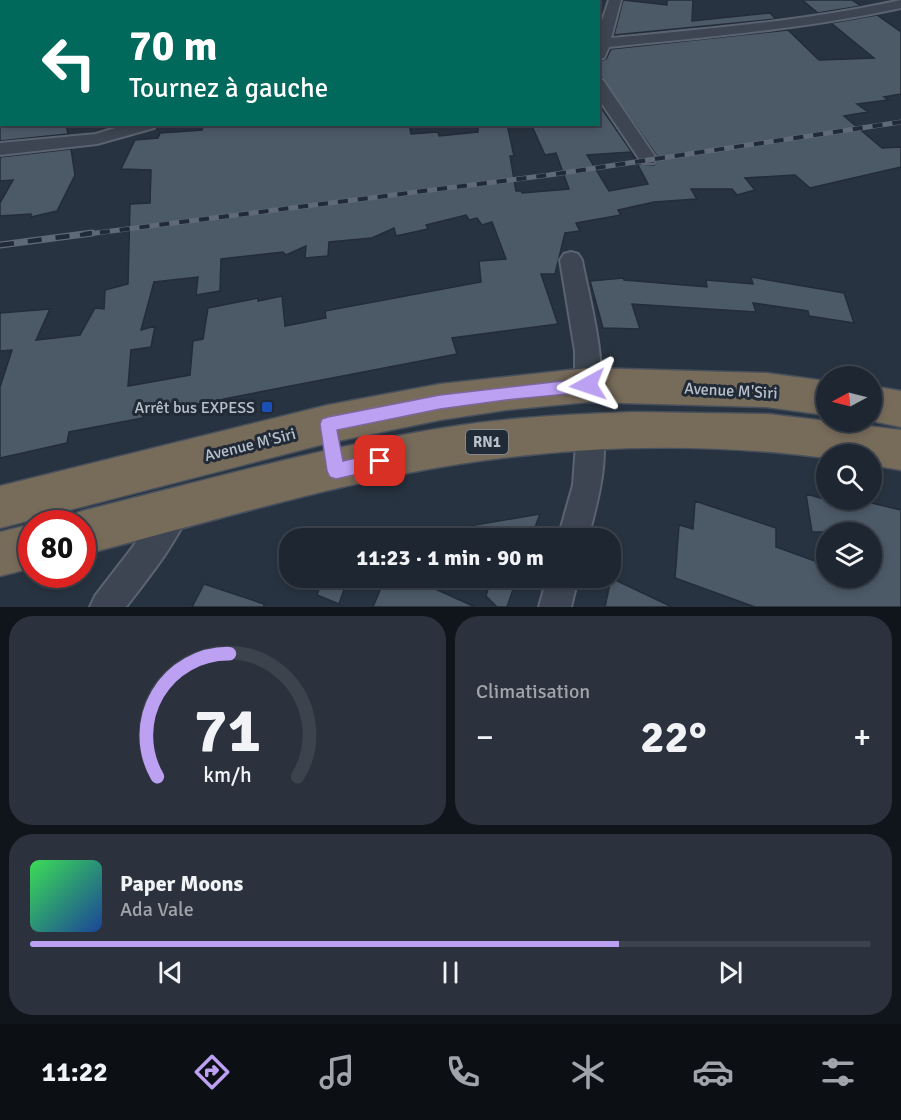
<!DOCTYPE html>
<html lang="fr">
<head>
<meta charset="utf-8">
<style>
  body { margin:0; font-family:Signika,sans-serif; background:#2b323d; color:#f1f3f6; height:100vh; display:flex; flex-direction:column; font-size:22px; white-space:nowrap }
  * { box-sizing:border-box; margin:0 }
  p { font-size:20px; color:#a1a5ab }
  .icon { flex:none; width:33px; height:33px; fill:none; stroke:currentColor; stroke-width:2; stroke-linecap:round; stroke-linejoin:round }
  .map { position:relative; height:607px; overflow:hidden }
  .side { display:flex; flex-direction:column; gap:9px; padding:9px; background:#10151b; flex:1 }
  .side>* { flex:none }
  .banner { position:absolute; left:0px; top:0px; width:600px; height:126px; box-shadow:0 3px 9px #0003,0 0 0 2px #3c434d; background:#00695c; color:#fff; overflow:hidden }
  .needle { width:39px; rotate:263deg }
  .controls { position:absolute; left:816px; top:366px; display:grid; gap:12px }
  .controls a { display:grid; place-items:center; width:66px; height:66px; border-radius:50%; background:#1e2631; box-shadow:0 3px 9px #0003,0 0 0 2px #3c434d; font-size:30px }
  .speed { position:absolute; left:18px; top:510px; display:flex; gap:12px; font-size:30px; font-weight:700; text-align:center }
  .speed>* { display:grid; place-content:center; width:78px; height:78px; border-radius:50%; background:#1e2631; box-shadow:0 3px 9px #0003,0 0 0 2px #3c434d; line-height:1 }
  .speed .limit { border:9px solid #d22; background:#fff; color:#111 }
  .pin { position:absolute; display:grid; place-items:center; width:51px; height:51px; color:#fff; margin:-26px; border-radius:12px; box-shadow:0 3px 9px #0006 }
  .me { position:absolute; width:66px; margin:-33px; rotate:265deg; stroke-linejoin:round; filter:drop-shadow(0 0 4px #0008) }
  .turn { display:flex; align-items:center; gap:21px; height:126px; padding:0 30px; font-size:27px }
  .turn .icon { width:78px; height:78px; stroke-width:2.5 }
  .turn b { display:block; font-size:42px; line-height:51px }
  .big { font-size:45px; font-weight:800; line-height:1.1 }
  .side .card { flex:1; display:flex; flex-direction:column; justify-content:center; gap:9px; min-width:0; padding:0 21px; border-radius:24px; background:#2b323d }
  .side .dial { align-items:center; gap:0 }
  .dial svg { height:156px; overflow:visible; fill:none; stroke:#3c434d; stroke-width:7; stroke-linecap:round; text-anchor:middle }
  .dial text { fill:#f1f3f6; stroke:none }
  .song { display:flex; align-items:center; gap:18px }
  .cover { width:72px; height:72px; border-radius:9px; background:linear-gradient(135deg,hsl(130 70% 55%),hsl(220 70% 35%)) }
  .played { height:6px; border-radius:3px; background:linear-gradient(90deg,#bca0f2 70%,#3c434d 70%) }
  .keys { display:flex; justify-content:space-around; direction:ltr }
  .heat { display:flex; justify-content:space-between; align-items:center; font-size:33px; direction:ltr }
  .side .tiles { flex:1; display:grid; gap:9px; grid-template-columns:1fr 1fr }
  .card:last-child { grid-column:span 2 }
  .trip { position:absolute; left:279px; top:528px; width:342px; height:60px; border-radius:24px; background:#1e2631; box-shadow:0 3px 9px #0003,0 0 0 2px #3c434d; font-weight:800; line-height:60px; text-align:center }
  .dock { display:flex; height:96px; justify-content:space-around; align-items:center; background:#0c0f14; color:#a1a5ab }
  .dock .icon { width:42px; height:42px }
  .dock .active { color:#bca0f2 }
  .dock b { font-size:27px; color:#f1f3f6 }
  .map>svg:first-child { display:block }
  .building { fill:#4c5967; stroke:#232c39; stroke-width:1.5; fill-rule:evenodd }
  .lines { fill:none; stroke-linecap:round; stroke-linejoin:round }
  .minor-casing { stroke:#5a636f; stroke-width:4 }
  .highway-casing { stroke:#47505c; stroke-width:3 }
  .minor { fill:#3c4551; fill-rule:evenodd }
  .highway { fill:#776b5a; fill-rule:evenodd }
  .rail-far1-casing { stroke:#5e6a78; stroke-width:5 }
  .rail-casing { stroke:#5e6a78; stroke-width:7 }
  .rail-far1 { stroke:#212a37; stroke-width:4; stroke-dasharray:10; stroke-linecap:butt }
  .rail { stroke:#212a37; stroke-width:4.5; stroke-dasharray:14; stroke-linecap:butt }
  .route { fill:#bca0f2; stroke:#7a689d; stroke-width:1.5 }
  .transit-dot { fill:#1a4fb4; stroke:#212a37; stroke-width:2 }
  .labels { text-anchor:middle; stroke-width:6; stroke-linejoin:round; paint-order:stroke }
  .shield { fill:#212a37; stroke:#8b949f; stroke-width:1.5 }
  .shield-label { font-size:15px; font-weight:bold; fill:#b9c1cb }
  .street-label { font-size:16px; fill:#b9c1cb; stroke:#212a37 }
  .poi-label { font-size:16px; fill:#b9c1cb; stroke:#212a37; text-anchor:end }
</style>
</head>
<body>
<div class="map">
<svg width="901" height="607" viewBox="0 0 901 607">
  <rect width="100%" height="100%" fill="#283341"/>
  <g class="building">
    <polygon points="623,0 667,5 667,0 693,0 692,21 770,13 776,19 614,35"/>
    <polygon points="802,0 852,0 861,6 818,13"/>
    <path d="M877,15l24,17v62l-17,3 4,3 -31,4 11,8 -24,4 38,32 19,-1v20l-91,21 -15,-13 -50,3 10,12 -18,5 -5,-6h-41l6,10 -43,3 -36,8 3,5 -45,8 4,8 -15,2 -10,41h-14l17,50 -106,14 5,16 -234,45v3l-20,4v-3l-60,11v4l-74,14 -2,11 -67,15v-71l12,-37 -12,1v-38l50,-4 -14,31 44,-5 15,-27 9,1 1,-19 23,-6 2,-80 20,-1 1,-33 -30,-1 14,-29 23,-2 2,-5 42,-3 1,-4 206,-2 2,10 27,-2 1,4 39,-4v-8h29l7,32h-4l6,35h5l1,2 47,-4 -13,-36 -11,2 -14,-31h67v-21l42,61 14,1 5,-6 -61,-87v-11l8,-2 5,-10 177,-19 31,30 55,-2 -43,-35zM631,152l17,32 -39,7 -22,-36zM466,215l3,5 8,-2 5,7 10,-3 14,37 -27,2 2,21 -156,29 1,7 -41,8 -3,-30 -24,5v-3l-50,10 -5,31 -10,2 -3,34 -62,11 3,-36 20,-3 4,-21 -14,4 13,-48 44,-5 -2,18 24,-4 1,-32 62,-7 3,3 20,-9 -1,12 23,-2 1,-14 43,-4 22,-10 2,8 32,-7 -2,-4z"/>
    <polygon points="0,124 66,124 68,134 0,141"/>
    <polygon points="71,149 75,175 57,211 31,217 31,214 0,216 0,203 13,180 0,181 0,157"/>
    <polygon points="751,277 844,293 854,323 809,316 808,311 753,303 756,312 632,304 640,329 603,328 590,281 623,278 624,280 707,287 706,280 753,284"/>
    <polygon points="806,494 854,507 853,500 859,500 901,510 901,607 755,607 675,578 679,525 693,529 695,501 776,528 776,547 826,565 826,578 872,578 872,532 812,532"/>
    <polygon points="540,514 531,538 453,538 452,529"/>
    <polygon points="323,578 348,578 339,604 317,595"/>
    <polygon points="385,578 411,578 475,607 373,607"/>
    <polygon points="491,578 517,578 507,607 497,607 486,596"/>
    <polygon points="611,578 672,607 605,607"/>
    <polygon points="204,584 264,604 264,607 192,607"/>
  </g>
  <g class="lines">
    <g class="minor-casing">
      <g id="minor">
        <polygon points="192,0 204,0 191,2"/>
        <polygon points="377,0 389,0 376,2"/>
        <path d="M609,0h12l-10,38c96,-9 195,-17 290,-38v8c-96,21 -195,29 -292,39l-5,11 -5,1 -1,-26z"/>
        <polygon points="598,79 603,80 654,155 657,159 654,163 642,163 598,98"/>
        <polygon points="128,124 156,124 154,128 97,144 0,155 0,143 96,134"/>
        <path d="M571,252l7,2 4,6c5,30 27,107 15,133l-9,3 -9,-3 -4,-8v-34l-15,-91 4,-6z"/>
        <path d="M590,419l9,4c13,29 -3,85 -11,115h-30l15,-53 4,-53 4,-9z"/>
        <path d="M175,495l10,5 5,10c-15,35 -41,67 -64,97h-36l5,-11 37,-48 33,-48z"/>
        <polygon points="547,578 578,578 571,607 539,607"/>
      </g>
    </g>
    <g class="highway-casing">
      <g id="highway">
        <polygon points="588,368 766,373 826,381 826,415 766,407 588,402 506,410 440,420 328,443 0,528 0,486 328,405 440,384"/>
        <polygon points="872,386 901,391 901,427 872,421"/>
        <path d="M633,412l135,2 133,16v40l-29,-5v-11h-46v4c-120,-16 -247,-13 -367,6 -127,20 -252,59 -377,91v-31h-18l2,-7 16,-6c124,-31 248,-66 374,-85 58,-9 118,-12 177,-14z"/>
        <polygon points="32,524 32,568 0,576 0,532"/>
      </g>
    </g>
    <use href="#minor" class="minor"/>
    <use href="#highway" class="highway"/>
    <g class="rail-far1-casing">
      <polyline id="rail-far1" points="80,235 549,175 901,122"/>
    </g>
    <g class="rail-casing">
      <polyline id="rail" points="0,245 92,233"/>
    </g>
    <use href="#rail-far1" class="rail-far1"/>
    <use href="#rail" class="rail"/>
  </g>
  <polygon class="route" points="588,378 593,380 596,385 593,390 588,392 506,400 440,409 337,430 343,461 380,452 386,455 388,461 386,467 380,469 336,479 330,477 327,471 320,424 322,419 328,417 440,395"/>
  <rect class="transit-dot" x="261" y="401" width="12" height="12" rx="3"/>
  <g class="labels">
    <rect class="shield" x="466" y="430" width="42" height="24" rx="4.5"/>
    <g class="shield-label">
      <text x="487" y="447">RN1</text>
    </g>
    <g class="street-label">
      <text transform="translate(731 390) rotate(3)" y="6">Avenue M'Siri</text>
      <text transform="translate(250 444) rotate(-14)" y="6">Avenue M'Siri</text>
    </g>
    <g class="poi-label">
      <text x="255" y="413">Arrêt bus EXPESS</text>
    </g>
  </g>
</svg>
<div class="controls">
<a><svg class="needle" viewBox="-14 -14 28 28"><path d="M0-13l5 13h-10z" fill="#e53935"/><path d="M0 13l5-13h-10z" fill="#a1a5ab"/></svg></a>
<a><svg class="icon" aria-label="search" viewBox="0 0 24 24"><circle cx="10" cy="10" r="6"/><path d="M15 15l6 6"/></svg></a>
<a><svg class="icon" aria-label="layers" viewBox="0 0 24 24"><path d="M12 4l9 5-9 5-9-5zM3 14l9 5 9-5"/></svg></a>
</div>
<div class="speed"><div class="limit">80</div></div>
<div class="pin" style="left:380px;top:461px;background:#d93025"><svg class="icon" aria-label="arrive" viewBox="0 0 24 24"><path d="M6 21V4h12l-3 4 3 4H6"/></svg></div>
<svg class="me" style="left:588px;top:385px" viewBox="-20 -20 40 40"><path d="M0-17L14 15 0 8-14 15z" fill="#bca0f2" stroke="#fff" stroke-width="4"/></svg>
<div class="trip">11:23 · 1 min · 90 m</div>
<div class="banner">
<div class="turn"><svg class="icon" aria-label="left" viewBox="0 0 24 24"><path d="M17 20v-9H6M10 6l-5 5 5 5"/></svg><div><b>70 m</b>Tournez à gauche</div></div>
</div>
</div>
<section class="side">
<div class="tiles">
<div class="card dial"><svg viewBox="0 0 100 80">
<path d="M14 69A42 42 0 1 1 86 69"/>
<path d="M14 69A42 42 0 0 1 51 6" stroke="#bca0f2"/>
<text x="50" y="56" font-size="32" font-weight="700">71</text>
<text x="50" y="72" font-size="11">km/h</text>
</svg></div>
<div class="card"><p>Climatisation</p>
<div class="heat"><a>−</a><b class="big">22°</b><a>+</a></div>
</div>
<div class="card">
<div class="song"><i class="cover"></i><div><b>Paper Moons</b><p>Ada Vale</p></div></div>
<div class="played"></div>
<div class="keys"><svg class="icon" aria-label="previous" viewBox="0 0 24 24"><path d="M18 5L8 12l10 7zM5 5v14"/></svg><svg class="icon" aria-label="pause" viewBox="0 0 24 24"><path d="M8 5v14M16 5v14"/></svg><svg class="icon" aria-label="next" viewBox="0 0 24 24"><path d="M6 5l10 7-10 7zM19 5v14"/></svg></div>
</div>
</div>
</section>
<nav class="dock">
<b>11:22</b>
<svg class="icon active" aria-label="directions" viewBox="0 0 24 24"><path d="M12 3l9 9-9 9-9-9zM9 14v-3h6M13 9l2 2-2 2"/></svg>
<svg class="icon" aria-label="music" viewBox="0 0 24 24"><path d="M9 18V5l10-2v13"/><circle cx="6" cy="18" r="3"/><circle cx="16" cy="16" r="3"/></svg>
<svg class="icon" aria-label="phone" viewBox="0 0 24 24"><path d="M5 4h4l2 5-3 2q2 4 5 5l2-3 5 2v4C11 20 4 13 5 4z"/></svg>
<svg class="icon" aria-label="climate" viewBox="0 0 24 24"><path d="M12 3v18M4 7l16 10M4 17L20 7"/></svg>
<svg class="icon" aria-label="car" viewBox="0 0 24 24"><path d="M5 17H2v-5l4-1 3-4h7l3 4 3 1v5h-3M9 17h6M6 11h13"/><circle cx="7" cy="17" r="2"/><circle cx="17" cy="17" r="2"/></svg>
<svg class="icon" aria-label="filters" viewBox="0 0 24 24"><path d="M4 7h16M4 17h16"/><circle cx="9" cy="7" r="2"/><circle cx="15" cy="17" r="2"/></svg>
</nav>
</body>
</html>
